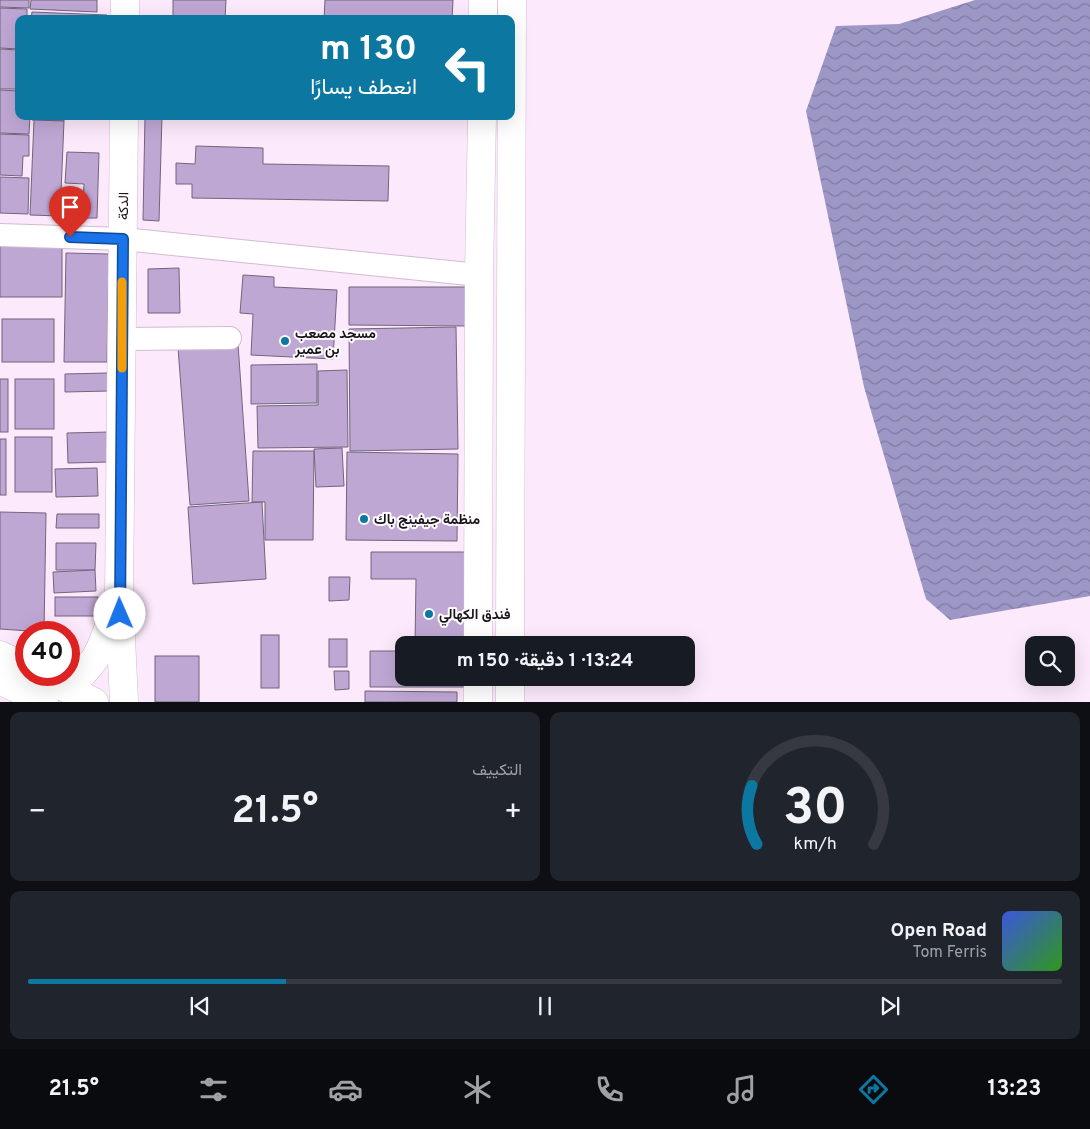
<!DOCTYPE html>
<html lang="ar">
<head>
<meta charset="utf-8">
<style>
  body { margin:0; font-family:Overpass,Vazirmatn,sans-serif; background:#20242c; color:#f1f3f6; direction:rtl; height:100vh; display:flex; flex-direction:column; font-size:19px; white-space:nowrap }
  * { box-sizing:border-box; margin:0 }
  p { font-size:16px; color:#9ea1a6 }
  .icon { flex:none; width:28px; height:28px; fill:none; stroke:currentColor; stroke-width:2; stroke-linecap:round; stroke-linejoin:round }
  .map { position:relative; height:702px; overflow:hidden; direction:ltr }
  .panel { display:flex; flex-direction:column; gap:10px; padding:10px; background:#0d0f14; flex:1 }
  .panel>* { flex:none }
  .guide { position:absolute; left:15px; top:15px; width:500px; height:105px; border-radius:10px; box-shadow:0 5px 20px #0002; direction:rtl; background:#0c78a2; color:#fff; overflow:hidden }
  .tools { position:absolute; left:1025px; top:636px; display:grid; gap:10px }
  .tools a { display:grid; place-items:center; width:50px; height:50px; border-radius:10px; background:#171b24; box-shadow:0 5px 20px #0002; font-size:25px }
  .speed { position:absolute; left:15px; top:621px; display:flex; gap:10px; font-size:25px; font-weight:700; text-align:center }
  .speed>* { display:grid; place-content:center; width:65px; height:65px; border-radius:50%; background:#171b24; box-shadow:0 5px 20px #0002; line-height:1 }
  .speed .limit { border:8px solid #d22; background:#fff; color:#111 }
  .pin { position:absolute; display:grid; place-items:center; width:42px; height:42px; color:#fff; margin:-51px -21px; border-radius:50% 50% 50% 0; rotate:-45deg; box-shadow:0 0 5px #0007 }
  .pin .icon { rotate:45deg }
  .me { position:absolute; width:55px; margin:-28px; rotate:359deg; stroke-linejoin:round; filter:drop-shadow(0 0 4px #0008) }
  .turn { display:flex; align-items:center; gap:18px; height:105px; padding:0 15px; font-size:22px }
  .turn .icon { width:65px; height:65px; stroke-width:2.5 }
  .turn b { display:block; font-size:35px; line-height:42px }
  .big { font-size:38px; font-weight:700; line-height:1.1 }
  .panel .widget { flex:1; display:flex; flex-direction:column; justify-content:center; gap:8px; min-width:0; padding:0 18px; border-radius:10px; background:#20242c }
  .panel .dial { align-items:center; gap:0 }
  .dial svg { height:130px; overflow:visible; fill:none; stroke:#363941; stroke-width:7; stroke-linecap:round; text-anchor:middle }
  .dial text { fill:#f1f3f6; stroke:none }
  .song { display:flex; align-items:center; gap:15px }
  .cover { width:60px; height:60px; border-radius:8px; background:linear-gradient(135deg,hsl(230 70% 55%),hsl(110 70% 35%)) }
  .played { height:5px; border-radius:2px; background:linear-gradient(90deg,#0c78a2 25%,#363941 25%) }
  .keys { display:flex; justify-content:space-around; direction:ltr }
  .heat { display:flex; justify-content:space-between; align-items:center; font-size:28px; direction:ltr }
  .panel .tiles { flex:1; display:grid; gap:10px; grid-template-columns:1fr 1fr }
  .widget:last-child { grid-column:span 2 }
  .trip { position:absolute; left:395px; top:636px; width:300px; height:50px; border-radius:10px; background:#171b24; box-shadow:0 5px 20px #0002; font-weight:700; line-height:50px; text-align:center; direction:rtl }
  .menu { display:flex; height:80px; justify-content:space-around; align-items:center; background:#090b0e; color:#9ea1a6 }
  .menu .icon { width:35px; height:35px }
  .menu .active { color:#0c78a2 }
  .menu b { font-size:22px; color:#f1f3f6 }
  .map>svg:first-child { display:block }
  .water { fill:url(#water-waves) }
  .building { fill:#bfa7d4; stroke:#71657c }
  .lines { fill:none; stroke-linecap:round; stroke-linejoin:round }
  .street-casing { stroke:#d2bbd0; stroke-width:24 }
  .secondary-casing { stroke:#d2bbd0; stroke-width:29 }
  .primary-casing { stroke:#d2bbd0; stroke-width:29 }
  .street { stroke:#fff; stroke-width:22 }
  .secondary { stroke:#fff; stroke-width:28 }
  .primary { stroke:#fff; stroke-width:28 }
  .route-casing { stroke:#114b97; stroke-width:12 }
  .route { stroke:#1a73e8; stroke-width:9 }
  .slow { stroke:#f59e0b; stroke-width:9 }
  .poi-dot { fill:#0c78a2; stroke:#fdfdfd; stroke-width:2 }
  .labels { text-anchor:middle; stroke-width:4; stroke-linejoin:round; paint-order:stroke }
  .street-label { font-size:14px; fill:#1b131b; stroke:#fdfdfd }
  .poi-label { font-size:14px; font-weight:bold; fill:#1b131b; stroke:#fdfdfd; text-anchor:start }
</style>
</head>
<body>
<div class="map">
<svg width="1090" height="702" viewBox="0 0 1090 702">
  <defs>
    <pattern id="water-waves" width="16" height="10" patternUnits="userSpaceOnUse" patternTransform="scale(1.25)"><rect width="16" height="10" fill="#9d97c6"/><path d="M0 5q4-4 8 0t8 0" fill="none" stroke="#7f7aa0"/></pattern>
  </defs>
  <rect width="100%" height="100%" fill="#fce9fb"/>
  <polygon class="water" points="975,0 1090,0 1090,596 950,620 926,599 864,387 806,111 836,26 899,24"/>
  <g class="building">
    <polygon points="0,0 29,0 29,8 0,7"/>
    <polygon points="31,0 97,0 97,12 30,9"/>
    <polygon points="173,0 226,0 225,19 173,19"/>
    <polygon points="325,0 453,0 452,19 324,19"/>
    <polygon points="0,8 27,9 27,19 19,19 19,49 0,48"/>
    <polygon points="32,12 107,15 107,19 31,19"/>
    <polygon points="0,49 19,50 19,89 0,89"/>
    <polygon points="0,90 19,91 19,116 30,116 29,134 0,133"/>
    <polygon points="32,116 64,116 64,121 32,120"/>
    <polygon points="145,116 162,116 159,221 143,220"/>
    <polygon points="34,120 64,121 60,216 30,215"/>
    <polygon points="0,134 29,135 29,156 23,156 22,176 0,175"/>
    <polygon points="196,146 263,148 263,164 389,166 388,201 192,198 192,184 176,184 176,163 195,164"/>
    <polygon points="67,152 99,153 97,218 82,218 84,184 65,183"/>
    <polygon points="0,177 29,178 28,214 0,213"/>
    <polygon points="0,245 62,246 62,297 0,297"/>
    <polygon points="66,253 109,254 107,362 64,362"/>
    <polygon points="179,268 180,313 148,313 148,269"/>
    <polygon points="243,275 274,277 274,287 337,290 333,359 251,355 253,314 240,313"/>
    <polygon points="349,287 467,287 466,326 349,325"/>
    <rect x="2" y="319" width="52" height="43"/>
    <polygon points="456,327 458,449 350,451 349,329"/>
    <polygon points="238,344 249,501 190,505 178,348"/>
    <polygon points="317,364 317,403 251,404 251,365"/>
    <polygon points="347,370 348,447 258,448 257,406 318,405 318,371"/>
    <polygon points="108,373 109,391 65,392 65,374"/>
    <rect x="0" y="379" width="8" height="53"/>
    <rect x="15" y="379" width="39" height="50"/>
    <polygon points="109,432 110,462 68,463 67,433"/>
    <rect x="15" y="437" width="37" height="55"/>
    <rect x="0" y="439" width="6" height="56"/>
    <polygon points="342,448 344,486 316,487 314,449"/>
    <polygon points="253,451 314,451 313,540 265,540 265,502 252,502"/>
    <polygon points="347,452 458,454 457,541 346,540"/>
    <polygon points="97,468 98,496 56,497 55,469"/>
    <polygon points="262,502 266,579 193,584 188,507"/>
    <polygon points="0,512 46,513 44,632 0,629"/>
    <polygon points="57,514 99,514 99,528 56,528"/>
    <polygon points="56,543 96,543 95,570 56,570"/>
    <polygon points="371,552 467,552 467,645 415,645 416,579 371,579"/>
    <polygon points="95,570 96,591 54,593 53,572"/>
    <polygon points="329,577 350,577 349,600 329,601"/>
    <rect x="55" y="597" width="43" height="19"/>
    <rect x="261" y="635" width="18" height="53"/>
    <rect x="329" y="639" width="18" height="28"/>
    <polygon points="370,651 404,651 404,678 467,678 466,687 370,687"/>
    <rect x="155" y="656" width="44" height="46"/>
    <polygon points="334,671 349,671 349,689 335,690"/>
    <polygon points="365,691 457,692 457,702 365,702"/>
  </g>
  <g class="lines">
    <g class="street-casing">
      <g id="street">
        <polyline points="0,235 123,239 479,275"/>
        <polyline points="122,339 230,338"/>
      </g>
    </g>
    <g class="secondary-casing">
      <g id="secondary">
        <polyline points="125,19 125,0"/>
        <polyline points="483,19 483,0"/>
        <polyline points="478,645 479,275 482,116"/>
        <polyline points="510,645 512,0"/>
        <path d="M64,687c33,-19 38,-41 50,-75"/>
        <polyline points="124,702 119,596 124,116"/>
        <polyline points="478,702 478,678"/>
        <polyline points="510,702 510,678"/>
      </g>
    </g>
    <g class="primary-casing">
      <g id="primary">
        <polyline points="0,655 26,668"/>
        <polyline points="40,675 94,702"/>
        <polyline points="0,680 44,702"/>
      </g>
    </g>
    <use href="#street" class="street"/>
    <use href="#secondary" class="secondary"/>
    <use href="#primary" class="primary"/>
  </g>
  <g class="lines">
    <g class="route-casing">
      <polyline id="route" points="70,237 123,239 120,614"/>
    </g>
    <use href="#route" class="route"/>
    <polyline class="slow" points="122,368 122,282"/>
  </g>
  <g class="poi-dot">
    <circle cx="285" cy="341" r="5"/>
    <circle cx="364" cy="519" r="5"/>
    <circle cx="429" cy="614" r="5"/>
  </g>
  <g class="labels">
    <g class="street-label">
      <text transform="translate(123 206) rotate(-89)" y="5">الدكة</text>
    </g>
    <g class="poi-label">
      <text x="295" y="338">مسجد مصعب<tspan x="295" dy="16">بن عمير</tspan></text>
      <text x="374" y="524">منظمة جيفينج باك</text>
      <text x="439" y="619">فندق الكهالي</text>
    </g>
  </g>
</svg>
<div class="tools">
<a><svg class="icon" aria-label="search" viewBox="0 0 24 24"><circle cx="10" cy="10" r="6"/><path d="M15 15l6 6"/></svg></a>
</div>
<div class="speed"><div class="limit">40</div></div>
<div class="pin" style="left:70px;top:237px;background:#d93025"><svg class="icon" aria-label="arrive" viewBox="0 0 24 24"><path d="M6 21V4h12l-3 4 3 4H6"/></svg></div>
<svg class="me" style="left:120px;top:614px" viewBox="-20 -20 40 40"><circle r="19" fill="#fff"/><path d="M0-13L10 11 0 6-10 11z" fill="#1a73e8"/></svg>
<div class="trip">13:24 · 1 دقيقة · 150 m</div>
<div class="guide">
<div class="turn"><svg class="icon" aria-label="left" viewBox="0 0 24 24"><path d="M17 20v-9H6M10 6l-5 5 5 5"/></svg><div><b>130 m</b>انعطف يسارًا</div></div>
</div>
</div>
<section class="panel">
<div class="tiles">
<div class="widget dial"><svg viewBox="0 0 100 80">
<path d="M14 69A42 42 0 1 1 86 69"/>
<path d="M14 69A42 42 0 0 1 11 33" stroke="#0c78a2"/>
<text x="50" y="56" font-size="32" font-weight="700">30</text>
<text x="50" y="72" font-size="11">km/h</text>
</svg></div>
<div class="widget"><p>التكييف</p>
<div class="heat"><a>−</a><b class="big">21.5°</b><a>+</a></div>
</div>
<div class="widget">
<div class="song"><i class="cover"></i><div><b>Open Road</b><p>Tom Ferris</p></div></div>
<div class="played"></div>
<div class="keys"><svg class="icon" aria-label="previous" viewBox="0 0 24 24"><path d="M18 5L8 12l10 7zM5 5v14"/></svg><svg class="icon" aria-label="pause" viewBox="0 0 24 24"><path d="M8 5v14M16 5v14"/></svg><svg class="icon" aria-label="next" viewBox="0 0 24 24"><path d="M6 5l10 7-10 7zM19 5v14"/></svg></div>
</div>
</div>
</section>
<nav class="menu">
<b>13:23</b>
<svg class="icon active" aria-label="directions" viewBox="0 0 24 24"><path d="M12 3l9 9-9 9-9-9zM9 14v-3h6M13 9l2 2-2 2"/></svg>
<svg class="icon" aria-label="music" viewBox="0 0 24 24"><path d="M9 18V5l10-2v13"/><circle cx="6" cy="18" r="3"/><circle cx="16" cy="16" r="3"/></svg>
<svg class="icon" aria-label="phone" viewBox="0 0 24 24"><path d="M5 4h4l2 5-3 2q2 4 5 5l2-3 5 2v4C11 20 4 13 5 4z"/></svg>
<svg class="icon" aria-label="climate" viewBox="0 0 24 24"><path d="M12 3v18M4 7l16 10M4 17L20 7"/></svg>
<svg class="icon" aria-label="car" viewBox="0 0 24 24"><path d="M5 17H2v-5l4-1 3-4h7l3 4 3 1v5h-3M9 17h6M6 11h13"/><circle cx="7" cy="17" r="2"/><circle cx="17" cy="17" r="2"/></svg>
<svg class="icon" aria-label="filters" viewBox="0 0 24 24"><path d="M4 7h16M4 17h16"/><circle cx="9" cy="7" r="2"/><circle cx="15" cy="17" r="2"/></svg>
<b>21.5°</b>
</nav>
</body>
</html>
